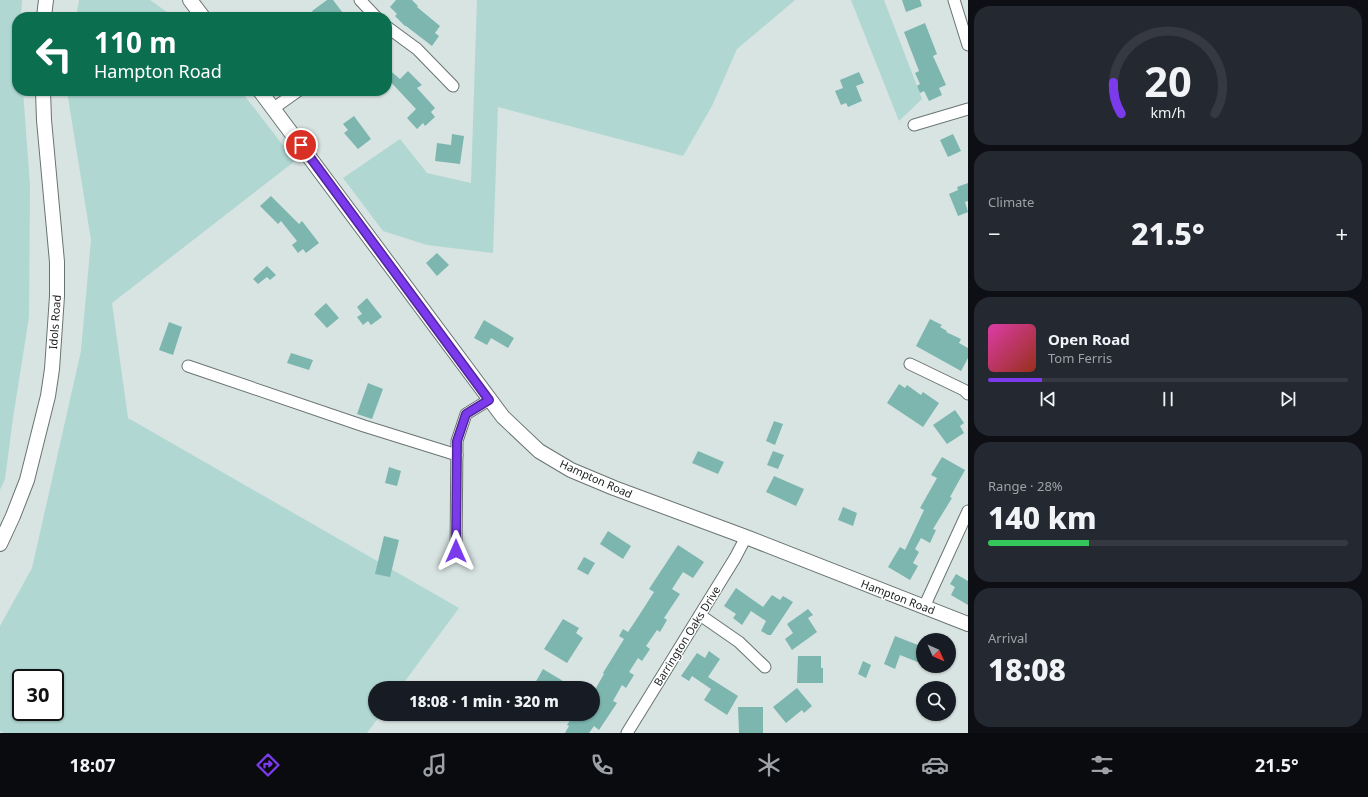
<!DOCTYPE html>
<html lang="en">
<head>
<meta charset="utf-8">
<style>
  body { margin:0; font-family:"Noto Sans",sans-serif; background:#242831; color:#f1f3f6; height:100vh; display:flex; flex-direction:column; font-size:15px; white-space:nowrap }
  * { box-sizing:border-box; margin:0 }
  p { font-size:13px; color:#9ea1a6 }
  .icon { flex:none; width:22px; height:22px; fill:none; stroke:currentColor; stroke-width:2; stroke-linecap:round; stroke-linejoin:round }
  .map { position:relative; flex:1; overflow:hidden }
  .details { display:flex; flex-direction:column; gap:6px; padding:6px; background:#0d0f14; width:400px }
  .details>* { flex:none }
  .banner { position:absolute; left:12px; top:12px; width:380px; height:84px; border-radius:16px; box-shadow:0 1px 3px #0004; background:#0b6e4f; color:#fff; overflow:hidden }
  .needle { width:26px; rotate:135deg }
  .fabs { position:absolute; left:916px; top:633px; display:grid; gap:8px }
  .fabs a { display:grid; place-items:center; width:40px; height:40px; border-radius:50%; background:#171b24; box-shadow:0 1px 3px #0004; font-size:20px }
  .speed { position:absolute; left:12px; top:669px; display:flex; gap:8px; font-size:20px; font-weight:700; text-align:center }
  .speed>* { display:grid; place-content:center; width:52px; height:52px; border-radius:50%; background:#171b24; box-shadow:0 1px 3px #0004; line-height:1 }
  .speed .limit { border:2px solid #111; border-radius:6px; background:#fff; color:#111 }
  .pin { position:absolute; display:grid; place-items:center; width:34px; height:34px; color:#fff; margin:-17px; border:2px solid #fff; border-radius:50%; box-shadow:0 1px 4px #0007 }
  .me { position:absolute; width:44px; margin:-22px; rotate:0deg; stroke-linejoin:round; filter:drop-shadow(0 0 3px #0008) }
  .turn { display:flex; align-items:center; gap:14px; height:84px; padding:0 16px; font-size:18px }
  .turn .icon { width:52px; height:52px; stroke-width:2.5 }
  .turn b { display:block; font-size:28px; line-height:34px }
  .big { font-size:30px; font-weight:800; line-height:1.1 }
  .details .tile { flex:1; display:flex; flex-direction:column; justify-content:center; gap:6px; min-width:0; padding:0 14px; border-radius:16px; background:#242831 }
  .details .dial { align-items:center; gap:0 }
  .dial svg { height:104px; overflow:visible; fill:none; stroke:#363941; stroke-width:7; stroke-linecap:round; text-anchor:middle }
  .dial text { fill:#f1f3f6; stroke:none }
  .song { display:flex; align-items:center; gap:12px }
  .cover { width:48px; height:48px; border-radius:6px; background:linear-gradient(135deg,hsl(320 70% 55%),hsl(10 70% 35%)) }
  .played { height:4px; border-radius:2px; background:linear-gradient(90deg,#7c3aed 15%,#363941 15%) }
  .keys { display:flex; justify-content:space-around; direction:ltr }
  .heat { display:flex; justify-content:space-between; align-items:center; font-size:22px; direction:ltr }
  .charge { height:6px; border-radius:3px; background:linear-gradient(90deg,#34c759 28%,#363941 0) }
  .trip { position:absolute; left:368px; top:681px; width:232px; height:40px; border-radius:20px; background:#171b24; box-shadow:0 1px 3px #0004; font-weight:800; line-height:40px; text-align:center }
  .menu { display:flex; height:64px; justify-content:space-around; align-items:center; background:#090b0e; color:#9ea1a6 }
  .menu .icon { width:28px; height:28px }
  .menu .on { color:#7c3aed }
  .menu b { font-size:18px; color:#f1f3f6 }
  main { display:flex; flex:1; min-height:0 }
  .map>svg:first-child { display:block }
  .green { fill:#b0d7d2; fill-rule:evenodd }
  .building { fill:#7cb6af }
  .lines { fill:none; stroke-linecap:round; stroke-linejoin:round }
  .minor-casing { stroke:#697472; stroke-width:13 }
  .major-casing { stroke:#697472; stroke-width:16 }
  .minor { stroke:#fff; stroke-width:11 }
  .major { stroke:#fff; stroke-width:14 }
  .route-casing { stroke:#51269a; stroke-width:10 }
  .route { stroke:#7c3aed; stroke-width:7 }
  .labels { text-anchor:middle; stroke-width:3; stroke-linejoin:round; paint-order:stroke }
  .street-label { font-size:11px; fill:#181d1c; stroke:#fff }
</style>
</head>
<body>
<main>
<div class="map">
<svg width="968" height="733" viewBox="0 0 968 733">
  <rect width="100%" height="100%" fill="#d8e4e2"/>
  <g class="green">
    <polygon points="0,0 22,0 21,17 17,17 17,91 23,91 30,185 29,317 13,418 5,479 0,490"/>
    <polygon points="79,0 150,0 174,17 76,17"/>
    <polygon points="477,0 795,0 737,49 712,106 683,156 498,107 493,253 427,245 383,231 343,178 400,139 427,173 471,183"/>
    <polygon points="851,0 884,0 922,99 899,121"/>
    <path d="M67,91h174l54,70 -183,142 16,115 331,190 -59,80h-25v26h6l-14,19h-364l-3,-2v-105l32,-58 49,-217 10,-111zM21,678h34v34h-34z"/>
  </g>
  <g class="building">
    <polygon points="327,0 333,0 343,13 337,17 317,17 312,11"/>
    <polygon points="396,0 412,0 418,6 417,7 440,26 435,33 439,36 432,46 406,26 405,26 395,16 397,14 390,7"/>
    <polygon points="902,0 920,0 922,6 906,12"/>
    <polygon points="925,23 937,54 933,56 946,85 939,88 942,95 929,101 924,91 920,93 917,86 920,84 915,73 919,71 904,32"/>
    <polygon points="387,68 400,79 408,71 422,85 417,88 435,108 431,112 435,117 425,126 423,123 417,129 407,118 416,109 387,78"/>
    <polygon points="859,72 864,83 856,86 862,101 848,107 846,103 841,105 835,91 843,88 840,80"/>
    <polygon points="354,116 371,139 358,149 344,133 348,130 343,124"/>
    <polygon points="452,134 464,136 460,164 435,161 437,143 451,145"/>
    <polygon points="953,134 961,151 948,157 940,140"/>
    <polygon points="968,183 968,201 965,202 968,212 958,216 949,194 958,190 957,187"/>
    <polygon points="271,196 299,224 302,221 319,243 306,253 303,249 298,253 292,245 297,241 281,221 278,224 260,206"/>
    <polygon points="437,253 449,265 437,276 426,263"/>
    <polygon points="267,266 276,275 270,280 267,277 258,284 253,279"/>
    <polygon points="367,298 382,317 371,325 368,321 363,325 357,317 362,314 357,307"/>
    <polygon points="326,303 339,318 327,328 314,314"/>
    <polygon points="930,319 942,325 940,327 947,331 946,332 961,339 959,343 968,348 968,358 961,371 916,346"/>
    <polygon points="484,320 514,338 508,348 491,338 487,345 474,338"/>
    <polygon points="169,322 182,327 173,355 159,350"/>
    <polygon points="291,353 313,360 309,370 287,363"/>
    <polygon points="368,383 383,389 372,419 357,414"/>
    <polygon points="899,384 905,388 907,385 921,395 923,392 939,403 923,427 887,403"/>
    <polygon points="955,410 964,423 960,426 964,433 947,444 933,425"/>
    <polygon points="774,421 783,424 775,445 766,441"/>
    <polygon points="698,451 724,462 718,474 692,463"/>
    <polygon points="773,451 784,455 778,469 767,465"/>
    <polygon points="942,457 965,470 950,497 952,498 933,529 936,530 930,543 921,538 915,549 919,552 913,563 918,566 910,580 888,567 900,547 905,550 924,510 920,508 937,478 931,475"/>
    <polygon points="389,467 401,471 397,486 385,483"/>
    <polygon points="774,476 804,489 796,506 766,492"/>
    <polygon points="843,507 857,513 853,526 838,520"/>
    <polygon points="608,531 631,546 623,559 600,544"/>
    <polygon points="384,536 399,540 390,577 375,574"/>
    <polygon points="678,545 704,562 693,578 683,572 672,589 680,594 664,618 667,620 660,632 657,630 646,646 650,649 642,661 638,658 629,672 634,675 626,688 622,685 613,701 617,703 599,730 594,726 589,733 565,733 569,726 567,725 574,714 593,714 593,693 604,674 603,673 624,639 619,636 623,629 628,632 638,617 654,592 649,589"/>
    <polygon points="584,557 595,563 588,575 577,569"/>
    <polygon points="956,574 968,581 968,605 951,595 955,587 950,584"/>
    <polygon points="736,588 763,607 772,595 780,600 783,596 793,602 771,635 768,635 761,631 766,621 751,611 742,625 733,618 736,614 724,606"/>
    <polygon points="808,609 813,615 808,618 817,632 792,650 785,639 793,633 787,624"/>
    <polygon points="563,619 579,628 576,633 583,638 567,663 544,649"/>
    <polygon points="895,636 923,647 923,655 920,663 900,655 895,669 884,664"/>
    <polygon points="709,651 720,659 708,677 738,696 727,715 704,700 711,689 692,676 689,681 681,676 697,653 705,658"/>
    <polygon points="798,656 821,656 821,668 823,668 823,683 797,683"/>
    <polygon points="863,661 871,665 866,678 858,674"/>
    <polygon points="543,669 563,681 558,688 544,688 535,683"/>
    <polygon points="797,688 812,706 804,713 802,710 786,723 773,707"/>
    <polygon points="738,707 763,707 763,733 739,733"/>
  </g>
  <g class="lines">
    <g class="minor-casing">
      <g id="minor">
        <polyline points="360,0 376,17"/>
        <polyline points="954,0 968,45"/>
        <polyline points="387,27 417,49 453,86"/>
        <polyline points="274,108 298,91"/>
        <polyline points="914,125 968,109"/>
        <polyline points="910,364 964,390 968,394"/>
        <polyline points="188,366 364,426 457,455"/>
        <polyline points="456,551 457,441 466,414 489,400"/>
        <polyline points="924,607 968,511"/>
        <polyline points="700,615 739,642 765,667"/>
        <polyline points="627,733 735,558 746,537"/>
      </g>
    </g>
    <g class="major-casing">
      <g id="major">
        <polyline points="190,0 203,17"/>
        <polyline points="44,17 46,0"/>
        <polyline points="260,91 503,417 539,451 571,470 614,488 746,537 968,624"/>
        <polyline points="0,544 13,516 27,480 48,396 52,369 57,296 57,262 44,120 43,91"/>
      </g>
    </g>
    <use href="#minor" class="minor"/>
    <use href="#major" class="major"/>
  </g>
  <g class="lines">
    <g class="route-casing">
      <polyline id="route" points="301,145 489,400 466,414 457,441 456,551"/>
    </g>
    <use href="#route" class="route"/>
  </g>
  <g class="labels">
    <g class="street-label">
      <text transform="translate(55 322) rotate(-86)" y="4">Idols Road</text>
      <text transform="translate(596 479) rotate(24)" y="4">Hampton Road</text>
      <text transform="translate(898 597) rotate(21)" y="4">Hampton Road</text>
      <text transform="translate(687 636) rotate(-58)" y="4">Barrington Oaks Drive</text>
    </g>
  </g>
</svg>
<div class="fabs">
<a><svg class="needle" viewBox="-14 -14 28 28"><path d="M0-13l5 13h-10z" fill="#e53935"/><path d="M0 13l5-13h-10z" fill="#9ea1a6"/></svg></a>
<a><svg class="icon" aria-label="search" viewBox="0 0 24 24"><circle cx="10" cy="10" r="6"/><path d="M15 15l6 6"/></svg></a>
</div>
<div class="speed"><div class="limit">30</div></div>
<div class="pin" style="left:301px;top:145px;background:#d93025"><svg class="icon" aria-label="arrive" viewBox="0 0 24 24"><path d="M6 21V4h12l-3 4 3 4H6"/></svg></div>
<svg class="me" style="left:456px;top:551px" viewBox="-20 -20 40 40"><path d="M0-17L14 15 0 8-14 15z" fill="#7c3aed" stroke="#fff" stroke-width="4"/></svg>
<div class="trip">18:08 · 1 min · 320 m</div>
<div class="banner">
<div class="turn"><svg class="icon" aria-label="left" viewBox="0 0 24 24"><path d="M17 20v-9H6M10 6l-5 5 5 5"/></svg><div><b>110 m</b>Hampton Road</div></div>
</div>
</div>
<section class="details">
<div class="tile dial"><svg viewBox="0 0 100 80">
<path d="M14 69A42 42 0 1 1 86 69"/>
<path d="M14 69A42 42 0 0 1 8 45" stroke="#7c3aed"/>
<text x="50" y="56" font-size="32" font-weight="700">20</text>
<text x="50" y="72" font-size="11">km/h</text>
</svg></div>
<div class="tile"><p>Climate</p>
<div class="heat"><a>−</a><b class="big">21.5°</b><a>+</a></div>
</div>
<div class="tile">
<div class="song"><i class="cover"></i><div><b>Open Road</b><p>Tom Ferris</p></div></div>
<div class="played"></div>
<div class="keys"><svg class="icon" aria-label="previous" viewBox="0 0 24 24"><path d="M18 5L8 12l10 7zM5 5v14"/></svg><svg class="icon" aria-label="pause" viewBox="0 0 24 24"><path d="M8 5v14M16 5v14"/></svg><svg class="icon" aria-label="next" viewBox="0 0 24 24"><path d="M6 5l10 7-10 7zM19 5v14"/></svg></div>
</div>
<div class="tile"><p>Range · 28%</p><b class="big">140 km</b><div class="charge"></div></div>
<div class="tile"><p>Arrival</p><b class="big">18:08</b></div>
</section>
</main>
<nav class="menu">
<b>18:07</b>
<svg class="icon on" aria-label="directions" viewBox="0 0 24 24"><path d="M12 3l9 9-9 9-9-9zM9 14v-3h6M13 9l2 2-2 2"/></svg>
<svg class="icon" aria-label="music" viewBox="0 0 24 24"><path d="M9 18V5l10-2v13"/><circle cx="6" cy="18" r="3"/><circle cx="16" cy="16" r="3"/></svg>
<svg class="icon" aria-label="phone" viewBox="0 0 24 24"><path d="M5 4h4l2 5-3 2q2 4 5 5l2-3 5 2v4C11 20 4 13 5 4z"/></svg>
<svg class="icon" aria-label="climate" viewBox="0 0 24 24"><path d="M12 3v18M4 7l16 10M4 17L20 7"/></svg>
<svg class="icon" aria-label="car" viewBox="0 0 24 24"><path d="M5 17H2v-5l4-1 3-4h7l3 4 3 1v5h-3M9 17h6M6 11h13"/><circle cx="7" cy="17" r="2"/><circle cx="17" cy="17" r="2"/></svg>
<svg class="icon" aria-label="filters" viewBox="0 0 24 24"><path d="M4 7h16M4 17h16"/><circle cx="9" cy="7" r="2"/><circle cx="15" cy="17" r="2"/></svg>
<b>21.5°</b>
</nav>
</body>
</html>
